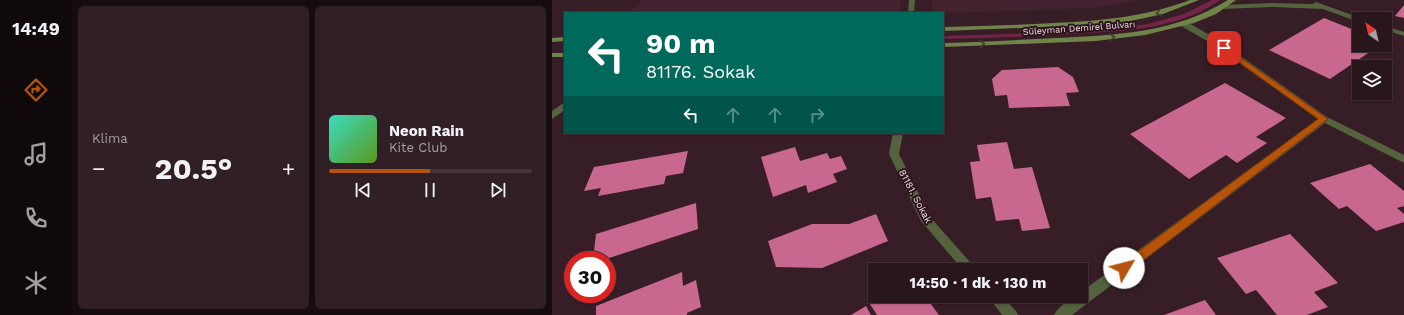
<!DOCTYPE html>
<html lang="tr">
<head>
<meta charset="utf-8">
<style>
  body { margin:0; font-family:"Work Sans",sans-serif; background:#301f25; color:#f1f3f6; height:100vh; display:flex; flex-direction:column; font-size:15px; white-space:nowrap }
  * { box-sizing:border-box; margin:0 }
  p { font-size:13px; color:#a59fa3 }
  .icon { flex:none; width:22px; height:22px; fill:none; stroke:currentColor; stroke-width:2; stroke-linecap:round; stroke-linejoin:round }
  .map { position:relative; flex:1; overflow:hidden }
  .details { display:flex; flex-direction:column; gap:6px; padding:6px; background:#160c0f; width:480px }
  .details>* { flex:none }
  .banner { position:absolute; left:12px; top:12px; width:380px; height:122px; border-radius:0px; box-shadow:0 1px 3px #0004,0 0 0 1px #44353b; background:#00695c; color:#fff; overflow:hidden }
  .needle { width:26px; rotate:326deg }
  .tools { position:absolute; left:800px; top:12px; display:grid; gap:8px }
  .tools a { display:grid; place-items:center; width:40px; height:40px; border-radius:0px; background:#28161c; box-shadow:0 1px 3px #0004,0 0 0 1px #44353b; font-size:20px }
  .speed { position:absolute; left:12px; top:251px; display:flex; gap:8px; font-size:20px; font-weight:700; text-align:center }
  .speed>* { display:grid; place-content:center; width:52px; height:52px; border-radius:50%; background:#28161c; box-shadow:0 1px 3px #0004,0 0 0 1px #44353b; line-height:1 }
  .speed .limit { border:6px solid #d22; background:#fff; color:#111 }
  .pin { position:absolute; display:grid; place-items:center; width:34px; height:34px; color:#fff; margin:-17px; border-radius:8px; box-shadow:0 2px 6px #0006 }
  .me { position:absolute; width:44px; margin:-22px; rotate:53deg; stroke-linejoin:round; filter:drop-shadow(0 0 3px #0008) }
  .turn { display:flex; align-items:center; gap:14px; height:84px; padding:0 16px; font-size:18px }
  .turn .icon { width:52px; height:52px; stroke-width:2.5 }
  .turn b { display:block; font-size:28px; line-height:34px }
  .lanes { display:flex; align-items:center; height:38px; padding:0 16px; background:#0003; justify-content:center; gap:20px; direction:ltr }
  .lanes .off { opacity:.35 }
  .big { font-size:30px; font-weight:700; line-height:1.1 }
  .details .tile { flex:1; display:flex; flex-direction:column; justify-content:center; gap:6px; min-width:0; padding:0 14px; border-radius:6px; background:#301f25 }
  .song { display:flex; align-items:center; gap:12px }
  .cover { width:48px; height:48px; border-radius:6px; background:linear-gradient(135deg,hsl(170 70% 55%),hsl(90 70% 35%)) }
  .played { height:4px; border-radius:2px; background:linear-gradient(90deg,#b45309 50%,#44353b 50%) }
  .keys { display:flex; justify-content:space-around; direction:ltr }
  .heat { display:flex; justify-content:space-between; align-items:center; font-size:22px; direction:ltr }
  .details .tiles { flex:1; display:grid; gap:6px; grid-template-columns:repeat(2,1fr) }
  .trip { position:absolute; left:316px; top:263px; width:220px; height:40px; border-radius:0px; background:#28161c; box-shadow:0 1px 3px #0004,0 0 0 1px #44353b; font-weight:700; line-height:40px; text-align:center }
  main { display:flex; flex:1; min-height:0 }
  .menu { display:flex; flex-direction:column; width:72px; justify-content:space-around; align-items:center; background:#10090b; color:#a59fa3 }
  .menu .icon { width:28px; height:28px }
  .menu .active { color:#b45309 }
  .menu b { font-size:18px; color:#f1f3f6 }
  .map>svg:first-child { display:block }
  .built { fill:#43232f }
  .green { fill:#732447 }
  .building { fill:#c9688f }
  .lines { fill:none; stroke-linecap:round; stroke-linejoin:round }
  .street { fill:#55623e; fill-rule:evenodd }
  .secondary { fill:#6f8448; fill-rule:evenodd }
  .oneway { stroke:#433b2c }
  .route { fill:#b45309; stroke:#753606 }
  .labels { text-anchor:middle; stroke-width:4; stroke-linejoin:round; paint-order:stroke }
  .far-street-label { font-size:9px; fill:#f0dee3; stroke:#2c131d }
  .street-label { font-size:10px; fill:#f0dee3; stroke:#2c131d }
</style>
</head>
<body>
<main>
<nav class="menu">
<b>14:49</b>
<svg class="icon active" aria-label="directions" viewBox="0 0 24 24"><path d="M12 3l9 9-9 9-9-9zM9 14v-3h6M13 9l2 2-2 2"/></svg>
<svg class="icon" aria-label="music" viewBox="0 0 24 24"><path d="M9 18V5l10-2v13"/><circle cx="6" cy="18" r="3"/><circle cx="16" cy="16" r="3"/></svg>
<svg class="icon" aria-label="phone" viewBox="0 0 24 24"><path d="M5 4h4l2 5-3 2q2 4 5 5l2-3 5 2v4C11 20 4 13 5 4z"/></svg>
<svg class="icon" aria-label="climate" viewBox="0 0 24 24"><path d="M12 3v18M4 7l16 10M4 17L20 7"/></svg>
</nav>
<section class="details">
<div class="tiles">
<div class="tile"><p>Klima</p>
<div class="heat"><a>−</a><b class="big">20.5°</b><a>+</a></div>
</div>
<div class="tile">
<div class="song"><i class="cover"></i><div><b>Neon Rain</b><p>Kite Club</p></div></div>
<div class="played"></div>
<div class="keys"><svg class="icon" aria-label="previous" viewBox="0 0 24 24"><path d="M18 5L8 12l10 7zM5 5v14"/></svg><svg class="icon" aria-label="pause" viewBox="0 0 24 24"><path d="M8 5v14M16 5v14"/></svg><svg class="icon" aria-label="next" viewBox="0 0 24 24"><path d="M6 5l10 7-10 7zM19 5v14"/></svg></div>
</div>
</div>
</section>
<div class="map">
<svg width="852" height="315" viewBox="0 0 852 315">
  <rect width="100%" height="100%" fill="#361d26"/>
  <g class="built">
    <polygon points="90,0 349,0 347,13 77,13"/>
    <polygon points="380,0 590,0 541,8 391,13 381,13"/>
  </g>
  <path class="green" d="M660,0h8c-43,31 -102,31 -152,34 -42,3 -83,4 -125,5v-3l103,-3 66,-4 36,-5 36,-10z"/>
  <g class="building">
    <polygon points="852,5 852,18 843,16"/>
    <polygon points="772,18 807,32 807,45 828,45 778,79 717,50"/>
    <polygon points="506,67 521,77 527,92 514,93 518,106 457,108 455,95 443,96 440,79 450,70"/>
    <polygon points="673,83 734,118 704,137 715,143 685,163 674,155 637,179 578,134"/>
    <polygon points="455,142 462,169 480,167 498,228 470,231 467,219 444,221 439,197 424,199 418,162 428,161 425,145"/>
    <polygon points="243,147 248,161 275,153 278,159 289,156 295,169 281,174 285,182 256,193 254,185 221,197 209,157"/>
    <polygon points="136,151 131,173 114,176 112,184 46,196 49,188 32,191 42,167"/>
    <polygon points="818,164 852,191 852,206 845,208 852,214 852,222 824,231 795,206 787,209 758,183"/>
    <polygon points="144,203 146,229 51,260 41,260 44,234"/>
    <polygon points="324,214 336,241 270,268 224,267 216,241 260,224 297,224"/>
    <polygon points="738,234 786,283 762,292 776,307 755,315 725,315 704,290 694,294 665,258"/>
    <polygon points="130,272 131,286 144,280 149,307 135,313 135,315 44,315 44,306"/>
    <polygon points="332,296 373,296 387,315 325,315 318,304"/>
    <polygon points="653,300 664,315 612,315"/>
    <polygon points="314,306 319,315 299,315"/>
  </g>
  <g class="lines">
    <g class="street">
      <polygon points="357,0 363,0 362,13 356,13"/>
      <polygon points="764,2 811,19 807,19 807,21 804,21 771,9 720,7 671,9 668,7 671,5 720,3 761,4"/>
      <path d="M629,22h6l28,16 112,79 77,38v8l-79,-40 -253,192h-18c4,-8 18,-19 27,-19v-4l237,-173 -109,-77 -28,-16z"/>
      <polygon points="833,26 852,32 852,36 833,30"/>
      <polygon points="13,102 13,110 0,119 0,111"/>
      <polygon points="341,133 351,133 347,154 379,218 425,270 411,270 369,221 337,154"/>
      <polygon points="436,296 450,296 464,311 466,315 450,315"/>
    </g>
    <g class="secondary">
      <path d="M638,0h9l-36,14 -37,8 -54,4 -129,5v-4c37,-1 73,-2 110,-4 47,-2 92,-6 137,-23z"/>
      <path d="M676,0h8l-20,14 -22,9 -49,12 -49,6 -153,6v-4c38,-1 75,-3 113,-5 61,-3 119,-5 172,-38z"/>
      <polygon points="13,37 13,41 0,42 0,38"/>
      <rect x="0" y="53" width="13" height="4"/>
    </g>
  </g>
  <defs><path id="oneway-chevron" d="M-2-3.5L2.5 0L-2 3.5" fill="none" stroke-width="1.6" stroke-linecap="round" stroke-linejoin="round"/></defs>
  <g class="oneway">
    <use href="#oneway-chevron" transform="translate(607 13) rotate(166)"/>
    <use href="#oneway-chevron" transform="translate(560 37) rotate(-6)"/>
    <use href="#oneway-chevron" transform="translate(430 44) rotate(-2)"/>
  </g>
  <polygon class="route" points="672,46 776,119 576,272 572,273 568,272 566,268 568,265 766,119 670,50 669,48"/>
  <g class="labels">
    <g class="far-street-label">
      <text transform="translate(527 28) rotate(-4)" y="3">Süleyman Demirel Bulvarı</text>
    </g>
    <g class="street-label">
      <text transform="translate(364 196) rotate(62)" y="4">81181. Sokak</text>
    </g>
  </g>
</svg>
<div class="tools">
<a><svg class="needle" viewBox="-14 -14 28 28"><path d="M0-13l5 13h-10z" fill="#e53935"/><path d="M0 13l5-13h-10z" fill="#a59fa3"/></svg></a>
<a><svg class="icon" aria-label="layers" viewBox="0 0 24 24"><path d="M12 4l9 5-9 5-9-5zM3 14l9 5 9-5"/></svg></a>
</div>
<div class="speed"><div class="limit">30</div></div>
<div class="pin" style="left:672px;top:48px;background:#d93025"><svg class="icon" aria-label="arrive" viewBox="0 0 24 24"><path d="M6 21V4h12l-3 4 3 4H6"/></svg></div>
<svg class="me" style="left:572px;top:268px" viewBox="-20 -20 40 40"><circle r="19" fill="#fff"/><path d="M0-13L10 11 0 6-10 11z" fill="#b45309"/></svg>
<div class="trip">14:50 · 1 dk · 130 m</div>
<div class="banner">
<div class="turn"><svg class="icon" aria-label="left" viewBox="0 0 24 24"><path d="M17 20v-9H6M10 6l-5 5 5 5"/></svg><div><b>90 m</b>81176. Sokak</div></div>
<div class="lanes"><svg class="icon" aria-label="left" viewBox="0 0 24 24"><path d="M17 20v-9H6M10 6l-5 5 5 5"/></svg><svg class="icon off" aria-label="ahead" viewBox="0 0 24 24"><path d="M12 20V5M6 11l6-6 6 6"/></svg><svg class="icon off" aria-label="ahead" viewBox="0 0 24 24"><path d="M12 20V5M6 11l6-6 6 6"/></svg><svg class="icon off" aria-label="right" viewBox="0 0 24 24"><path d="M7 20v-9h11M14 6l5 5-5 5"/></svg></div>
</div>
</div>
</main>
</body>
</html>
